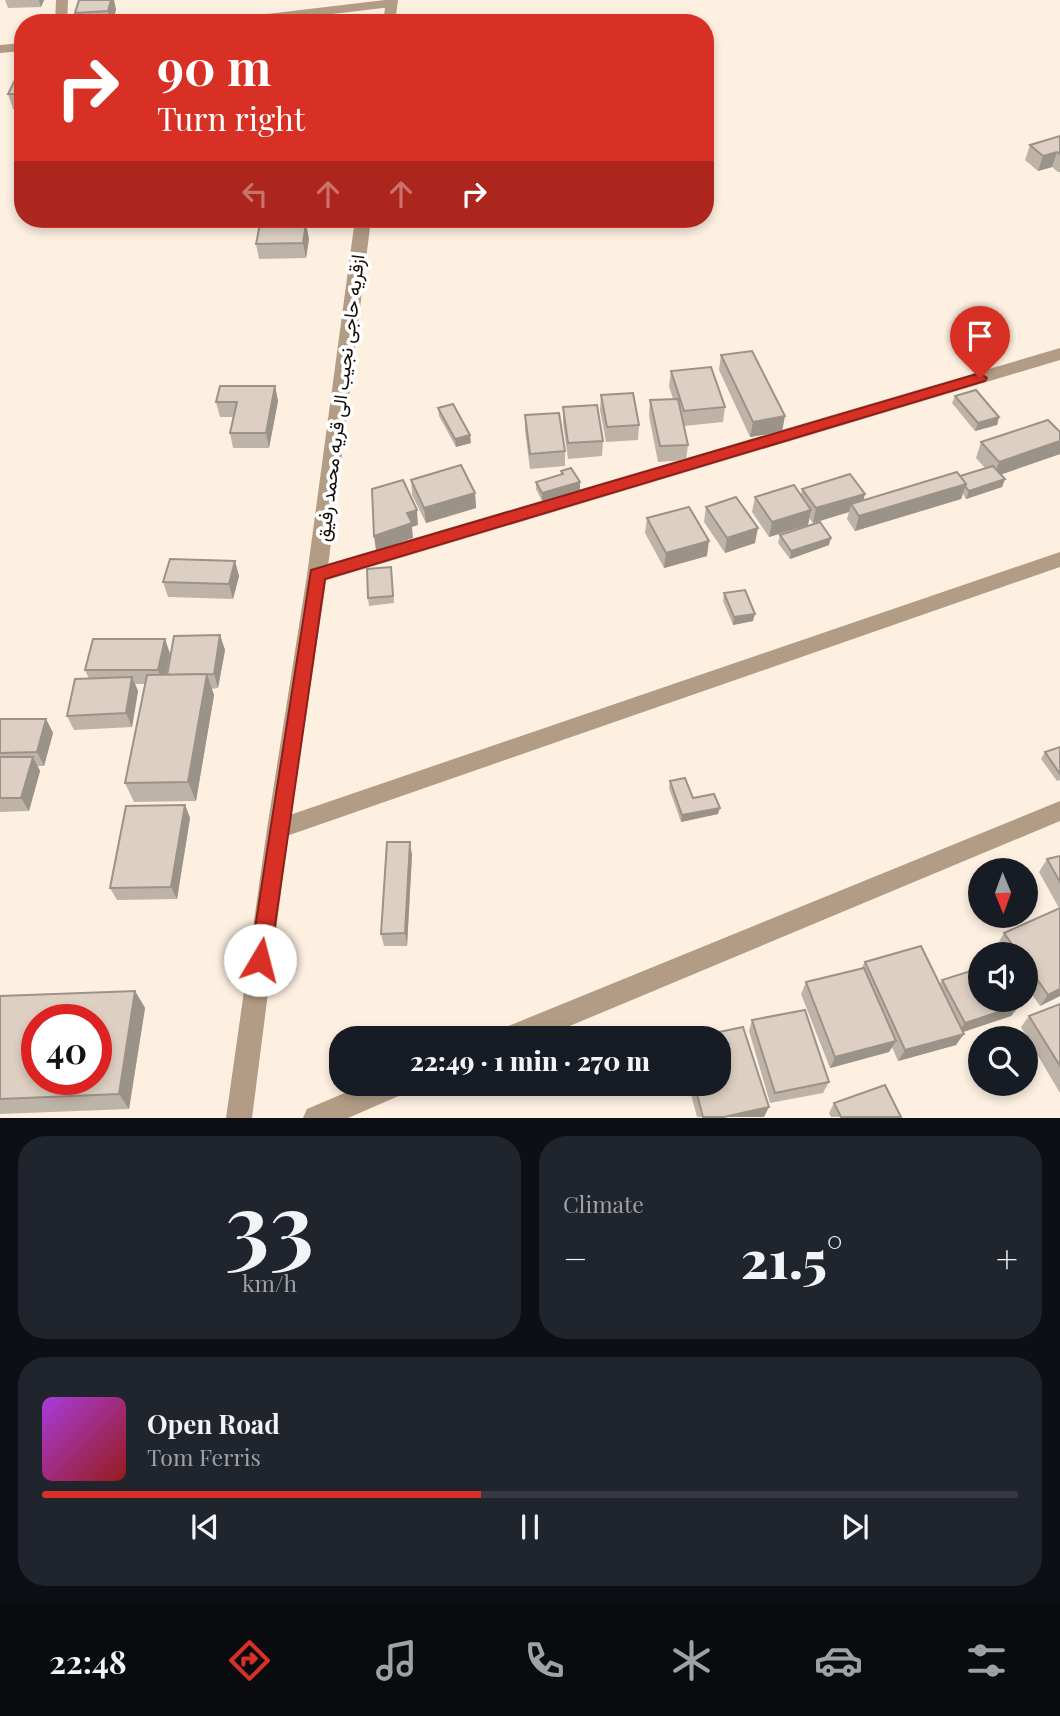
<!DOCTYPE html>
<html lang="en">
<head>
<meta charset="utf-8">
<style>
  body { margin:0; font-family:"Playfair Display",Vazirmatn,serif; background:#20242c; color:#f1f3f6; height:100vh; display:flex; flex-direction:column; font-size:26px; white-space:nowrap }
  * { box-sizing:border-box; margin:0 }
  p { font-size:23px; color:#9ea1a6 }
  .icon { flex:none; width:38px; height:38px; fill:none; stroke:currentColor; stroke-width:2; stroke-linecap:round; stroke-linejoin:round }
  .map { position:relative; height:1118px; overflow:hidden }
  .side { display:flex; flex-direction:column; gap:18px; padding:18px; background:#0d0f14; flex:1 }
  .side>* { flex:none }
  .hud { position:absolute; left:14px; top:14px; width:700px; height:214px; border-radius:28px; box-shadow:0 4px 10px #0003; background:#d93025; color:#fff; overflow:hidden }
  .needle { width:46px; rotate:179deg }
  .buttons { position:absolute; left:968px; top:858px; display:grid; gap:14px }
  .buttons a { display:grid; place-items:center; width:70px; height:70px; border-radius:50%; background:#171b24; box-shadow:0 4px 10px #0003; font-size:35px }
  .speed { position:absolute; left:21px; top:1004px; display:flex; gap:14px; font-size:35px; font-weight:700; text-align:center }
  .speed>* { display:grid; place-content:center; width:91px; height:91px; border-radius:50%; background:#171b24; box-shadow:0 4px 10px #0003; line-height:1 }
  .speed .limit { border:10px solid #d22; background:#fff; color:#111 }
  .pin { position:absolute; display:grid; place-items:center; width:60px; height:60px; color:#fff; margin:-72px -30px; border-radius:50% 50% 50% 0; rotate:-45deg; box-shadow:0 0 7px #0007 }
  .pin .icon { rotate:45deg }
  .me { position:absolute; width:77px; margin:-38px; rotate:8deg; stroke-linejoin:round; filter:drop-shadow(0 0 5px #0008) }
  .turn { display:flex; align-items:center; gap:24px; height:147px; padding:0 28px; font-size:32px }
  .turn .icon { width:91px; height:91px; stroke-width:2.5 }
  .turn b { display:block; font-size:49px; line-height:60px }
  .lanes { display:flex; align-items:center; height:66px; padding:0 28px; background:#0003; justify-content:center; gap:35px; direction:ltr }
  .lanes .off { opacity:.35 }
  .big { font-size:52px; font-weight:800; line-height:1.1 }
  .side .tile { flex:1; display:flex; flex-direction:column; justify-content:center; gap:10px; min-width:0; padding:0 24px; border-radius:28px; background:#20242c }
  .side .dial { align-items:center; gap:0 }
  .dial b { font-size:91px; line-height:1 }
  .song { display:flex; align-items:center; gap:21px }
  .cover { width:84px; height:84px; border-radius:10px; background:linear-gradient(135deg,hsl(280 70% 55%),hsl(0 70% 35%)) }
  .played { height:7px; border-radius:4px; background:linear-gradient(90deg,#d93025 45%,#363941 45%) }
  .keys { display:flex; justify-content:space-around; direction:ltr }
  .heat { display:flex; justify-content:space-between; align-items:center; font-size:38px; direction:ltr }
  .side .tiles { flex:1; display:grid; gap:18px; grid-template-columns:1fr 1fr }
  .tile:last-child { grid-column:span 2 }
  .trip { position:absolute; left:329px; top:1026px; width:402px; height:70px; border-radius:28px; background:#171b24; box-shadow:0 4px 10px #0003; font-weight:800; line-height:70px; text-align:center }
  .menu { display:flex; height:112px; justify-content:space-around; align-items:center; background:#090b0e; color:#9ea1a6 }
  .menu .icon { width:49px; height:49px }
  .menu .selected { color:#d93025 }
  .menu b { font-size:32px; color:#f1f3f6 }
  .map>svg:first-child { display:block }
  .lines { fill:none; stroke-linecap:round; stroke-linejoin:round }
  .minor { fill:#b29c85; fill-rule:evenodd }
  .tertiary { fill:#b29c85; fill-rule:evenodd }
  .wall { fill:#beb3a7 }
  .shaded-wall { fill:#9b9288 }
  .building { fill:#ddd0c2; stroke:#9b9288; stroke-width:2; fill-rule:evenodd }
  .route { fill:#d93025; stroke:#8d1f18; stroke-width:2 }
  .labels { text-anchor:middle; stroke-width:7; stroke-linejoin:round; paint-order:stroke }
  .street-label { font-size:19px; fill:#120d09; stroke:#fff }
</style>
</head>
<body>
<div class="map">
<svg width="1060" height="1118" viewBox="0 0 1060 1118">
  <rect width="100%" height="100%" fill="#fdf0e1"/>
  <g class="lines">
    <g class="minor">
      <polygon points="56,0 68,0 67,23 55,23"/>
      <polygon points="385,0 394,0 397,3 391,7 258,23 219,23 225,19"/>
      <polygon points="23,43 23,51 0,53 0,45"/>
      <polygon points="1060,348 1060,360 317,583 310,580 307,575 310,570 317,567"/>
      <polygon points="1060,552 1060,567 278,839 270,836 267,829 270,822 278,819"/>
      <polygon points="1060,801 1060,821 541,1038 498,1038 501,1029"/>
      <polygon points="368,1083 412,1083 408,1092 348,1118 303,1118 307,1109"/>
    </g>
    <g class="tertiary">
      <polygon points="386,0 398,0 395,23 383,23"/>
      <polygon points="355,219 371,219 327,575 289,829 252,1118 226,1118 267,829 307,575"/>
    </g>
  </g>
  <g class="wall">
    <polygon points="5,0 44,0 41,7 8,8"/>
    <polygon points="116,9 113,23 77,23 75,13"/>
    <polygon points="23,64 23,109 13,109 8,94"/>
    <polygon points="1060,136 1060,172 1058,172 1052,167 1038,171 1025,160 1030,145"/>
    <polygon points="309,239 306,258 259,259 256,244"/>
    <polygon points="721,355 782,432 750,437 719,370"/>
    <polygon points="671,371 725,407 723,422 684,426 688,445 686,460 658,462 649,416 650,400 673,399 669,386"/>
    <polygon points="275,386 278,401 269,448 233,448 230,433 233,417 220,417 216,402"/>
    <polygon points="601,395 639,425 638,440 606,442 600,410"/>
    <polygon points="955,396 999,417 997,425 975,431 952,403"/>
    <polygon points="563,407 603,441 602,456 568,459 563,423"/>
    <polygon points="438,408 471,443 456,447 439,416"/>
    <polygon points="525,415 565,451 565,466 530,469 525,430"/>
    <polygon points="981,442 1060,454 1001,474 1005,479 1002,487 966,499 963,494 961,499 855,531 847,519 849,512 813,523 809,518 808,525 769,537 752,512 755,497 801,495 802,489 865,494 863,501 960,476 985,468 976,458"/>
    <polygon points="561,471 580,490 542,501 536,489 536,482 561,474"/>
    <polygon points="411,480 475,493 476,508 426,523 412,495"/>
    <polygon points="706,507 755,543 725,553 704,522"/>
    <polygon points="647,518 707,556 664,568 645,533"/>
    <polygon points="780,535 829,545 790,559 778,543"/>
    <polygon points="235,561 239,576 233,599 168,597 163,582"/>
    <polygon points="392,575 394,603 369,606 368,598"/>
    <polygon points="724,593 753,621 733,625 723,601"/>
    <polygon points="220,635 225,650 218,688 211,689 214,695 196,801 134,802 125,783 145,684 135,684 138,691 132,727 74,730 67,716 89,679 85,670 165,639 170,654 166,675 167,675"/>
    <polygon points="0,719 46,719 53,733 44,766 38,766 40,771 29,811 0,812"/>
    <polygon points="1060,747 1060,780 1057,781 1041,759 1045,752"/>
    <polygon points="670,781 693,798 718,814 681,822 669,788"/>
    <polygon points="185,805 190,818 177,899 117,900 110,888"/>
    <polygon points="412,855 407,946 384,946 381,934"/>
    <polygon points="1060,856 1060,996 1040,1006 1026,986 1026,954 1002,954 997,945 1004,933 1059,908 1039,872 1047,859"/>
    <polygon points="865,962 940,984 942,980 1020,1005 1011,1016 963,1032 956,1045 898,1061 892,1047 889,1052 830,1068 801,994 806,982 861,969"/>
    <polygon points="135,991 145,1008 129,1109 0,1114 0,996"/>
    <polygon points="1060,1004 1060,1093 1021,1027 1029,1016"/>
    <polygon points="752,1020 829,1082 823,1093 770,1103 749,1031"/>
    <polygon points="688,1083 719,1083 764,1117 697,1117"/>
    <polygon points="834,1103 901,1117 831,1117 829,1113"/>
  </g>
  <g class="shaded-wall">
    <polygon points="39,0 44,0 41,7"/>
    <polygon points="111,0 114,0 116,9 113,23 111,23 108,11"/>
    <polygon points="1057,152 1052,167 1038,171 1043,156"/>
    <polygon points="306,223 309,239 306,258 303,243"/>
    <polygon points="275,386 278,401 269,448 266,433"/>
    <polygon points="785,416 782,432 750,437 753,422"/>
    <polygon points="999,417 997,425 975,431 978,423"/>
    <polygon points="470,435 471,443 456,447 455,439"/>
    <polygon points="1060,441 1060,454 994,477 999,462"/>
    <polygon points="1005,479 1002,487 966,499 969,491"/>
    <polygon points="580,482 580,490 542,501 542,493"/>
    <polygon points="966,484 961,499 855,531 859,516"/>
    <polygon points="475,493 476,508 426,523 424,508"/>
    <polygon points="865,494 861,509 851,504 849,512 813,523 816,508"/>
    <polygon points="417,510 418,525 412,527 413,538 376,551 374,536 407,513"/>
    <polygon points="811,510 808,525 769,537 772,522"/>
    <polygon points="758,528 755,543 725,553 727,538"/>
    <polygon points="831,538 829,545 790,559 791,551"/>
    <polygon points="709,541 707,556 664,568 666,553"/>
    <polygon points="235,561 239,576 233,599 229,584"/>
    <polygon points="755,614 753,621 733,625 734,617"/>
    <polygon points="220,635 225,650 218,688 214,674"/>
    <polygon points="165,639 170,654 164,685 158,670"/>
    <polygon points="207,674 214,695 196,801 188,782"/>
    <polygon points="132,677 138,691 132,727 126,713"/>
    <polygon points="46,719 53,733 44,766 37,752"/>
    <polygon points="33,757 40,771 29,811 21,798"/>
    <polygon points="185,805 190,818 177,899 171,887"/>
    <polygon points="720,808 718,814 681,822 682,815"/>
    <polygon points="410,842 412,855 407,946 405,933"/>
    <polygon points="1060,989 1060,996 1040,1006 1048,995"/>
    <polygon points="135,991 145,1008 129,1109 119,1094"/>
    <polygon points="1020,1005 1011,1016 957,1034 965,1023"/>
    <polygon points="964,1034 956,1045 898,1061 905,1050"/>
    <polygon points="896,1041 889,1052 830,1068 835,1057"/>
    <polygon points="769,1107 764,1117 724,1117"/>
  </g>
  <g class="building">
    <polygon points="79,0 111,0 108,11 75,13"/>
    <polygon points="23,64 23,94 8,94"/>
    <polygon points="1060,136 1060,154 1057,152 1043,156 1030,145"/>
    <polygon points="306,223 303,243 256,244 260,224"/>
    <polygon points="752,351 785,416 753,422 721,355"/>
    <polygon points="711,367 725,407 684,411 671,371"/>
    <polygon points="220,386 275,386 266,433 230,433 237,402 216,402"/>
    <polygon points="976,390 999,417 978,423 955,396"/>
    <polygon points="633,393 639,425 607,427 601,395"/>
    <polygon points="678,399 688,445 660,446 650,400"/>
    <polygon points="453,404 470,435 455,439 438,408"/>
    <polygon points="597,405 603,441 568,443 563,407"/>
    <polygon points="559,413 565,451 530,454 525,415"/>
    <polygon points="1048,420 1060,432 1060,441 999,462 981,442"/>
    <polygon points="461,465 475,493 424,508 411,480"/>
    <polygon points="993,466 1005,479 969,491 965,486 966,484 960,476"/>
    <polygon points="571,468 580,482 542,493 536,482 563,474 561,471"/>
    <polygon points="957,472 966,484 859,516 851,504"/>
    <polygon points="850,474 865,494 816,508 802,489"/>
    <polygon points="403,480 417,510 407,513 412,523 374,536 372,489"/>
    <polygon points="794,485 811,510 772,522 755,497"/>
    <polygon points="736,497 758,528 727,538 706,507"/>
    <polygon points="689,507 709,541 666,553 647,518"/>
    <polygon points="820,522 831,538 791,551 780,535"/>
    <polygon points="170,559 235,561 229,584 163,582"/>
    <polygon points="391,567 393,596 368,598 367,569"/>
    <polygon points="745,590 755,614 734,617 724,593"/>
    <polygon points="220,635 214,674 167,675 174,636"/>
    <polygon points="93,639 165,639 158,670 85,670"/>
    <polygon points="207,674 188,782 125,783 147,675"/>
    <polygon points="132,677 126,713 67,716 75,679"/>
    <polygon points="0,719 46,719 37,752 0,753"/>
    <polygon points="1060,747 1060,774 1045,752"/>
    <polygon points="0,757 33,757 21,798 0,798"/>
    <polygon points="685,778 693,798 714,794 720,808 682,815 670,781"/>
    <polygon points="185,805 171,887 110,888 126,806"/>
    <polygon points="387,842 410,842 405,933 381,934"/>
    <polygon points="1060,856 1060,882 1047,859"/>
    <polygon points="1060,908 1060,989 1048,995 1026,963 1026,954 1019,954 1004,933"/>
    <polygon points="921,946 964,1034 905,1050 865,962"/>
    <polygon points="864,968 896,1041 835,1057 806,982"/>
    <polygon points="980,968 980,999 1017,999 1020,1005 965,1023 942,980"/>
    <path d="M135,991l-16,103 -119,5v-103zM37,1020h59v60h-59z"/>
    <polygon points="1060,1004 1060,1066 1029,1016"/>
    <polygon points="805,1010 829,1082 775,1093 752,1020"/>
    <polygon points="743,1027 769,1107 724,1117 703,1117 694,1083 719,1083 719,1038 691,1038"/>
    <polygon points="885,1085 901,1117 841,1117 834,1103"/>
  </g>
  <polygon class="route" points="980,373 987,378 985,381 325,579 270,960 267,967 260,970 253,967 250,960 311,570"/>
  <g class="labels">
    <g class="street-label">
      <text transform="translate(340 398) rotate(-83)" y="7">ازقریه حاجی نجیب الی قریه محمد رفیق</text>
    </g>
  </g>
</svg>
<div class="buttons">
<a><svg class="needle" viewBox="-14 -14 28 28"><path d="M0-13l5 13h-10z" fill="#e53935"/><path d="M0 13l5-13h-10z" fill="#9ea1a6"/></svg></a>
<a><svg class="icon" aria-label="sound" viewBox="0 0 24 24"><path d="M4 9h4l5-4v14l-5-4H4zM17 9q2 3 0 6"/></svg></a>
<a><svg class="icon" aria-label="search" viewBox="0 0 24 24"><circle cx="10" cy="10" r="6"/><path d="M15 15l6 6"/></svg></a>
</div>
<div class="speed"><div class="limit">40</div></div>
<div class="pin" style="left:980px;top:378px;background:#d93025"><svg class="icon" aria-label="arrive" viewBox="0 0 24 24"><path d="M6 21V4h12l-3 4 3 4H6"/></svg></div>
<svg class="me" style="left:260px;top:960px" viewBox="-20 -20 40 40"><circle r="19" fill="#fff"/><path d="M0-13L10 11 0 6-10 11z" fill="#d93025"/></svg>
<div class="trip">22:49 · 1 min · 270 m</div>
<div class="hud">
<div class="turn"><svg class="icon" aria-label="right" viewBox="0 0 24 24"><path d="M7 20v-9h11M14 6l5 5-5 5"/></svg><div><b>90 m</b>Turn right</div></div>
<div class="lanes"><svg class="icon off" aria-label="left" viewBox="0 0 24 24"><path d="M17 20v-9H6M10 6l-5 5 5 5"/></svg><svg class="icon off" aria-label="ahead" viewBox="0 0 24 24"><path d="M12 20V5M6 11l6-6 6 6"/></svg><svg class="icon off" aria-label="ahead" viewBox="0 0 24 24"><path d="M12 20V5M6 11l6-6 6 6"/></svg><svg class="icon" aria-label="right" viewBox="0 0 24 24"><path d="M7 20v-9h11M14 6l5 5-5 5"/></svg></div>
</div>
</div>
<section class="side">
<div class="tiles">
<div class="tile dial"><b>33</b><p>km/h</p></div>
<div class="tile"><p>Climate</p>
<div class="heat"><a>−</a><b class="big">21.5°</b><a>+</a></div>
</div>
<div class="tile">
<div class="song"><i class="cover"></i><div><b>Open Road</b><p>Tom Ferris</p></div></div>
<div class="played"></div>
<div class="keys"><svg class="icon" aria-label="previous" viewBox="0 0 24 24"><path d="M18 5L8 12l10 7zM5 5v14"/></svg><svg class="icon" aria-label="pause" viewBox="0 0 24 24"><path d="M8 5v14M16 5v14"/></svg><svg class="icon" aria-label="next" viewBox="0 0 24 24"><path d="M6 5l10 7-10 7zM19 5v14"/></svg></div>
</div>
</div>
</section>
<nav class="menu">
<b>22:48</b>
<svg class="icon selected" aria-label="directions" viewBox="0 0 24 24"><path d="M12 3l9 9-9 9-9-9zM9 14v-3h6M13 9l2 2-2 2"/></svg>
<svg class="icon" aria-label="music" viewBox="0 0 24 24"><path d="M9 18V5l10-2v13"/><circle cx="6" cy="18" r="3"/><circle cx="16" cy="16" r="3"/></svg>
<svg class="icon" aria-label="phone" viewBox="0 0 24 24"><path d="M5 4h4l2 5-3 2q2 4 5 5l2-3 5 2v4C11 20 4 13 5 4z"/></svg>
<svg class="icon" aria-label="climate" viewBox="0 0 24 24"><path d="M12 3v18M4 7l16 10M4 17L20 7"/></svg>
<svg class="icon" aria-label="car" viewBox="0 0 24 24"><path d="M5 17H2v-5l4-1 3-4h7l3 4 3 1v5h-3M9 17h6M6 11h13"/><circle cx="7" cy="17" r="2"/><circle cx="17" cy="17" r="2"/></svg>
<svg class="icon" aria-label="filters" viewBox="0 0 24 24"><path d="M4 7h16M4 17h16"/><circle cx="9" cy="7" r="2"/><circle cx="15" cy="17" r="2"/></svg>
</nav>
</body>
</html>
